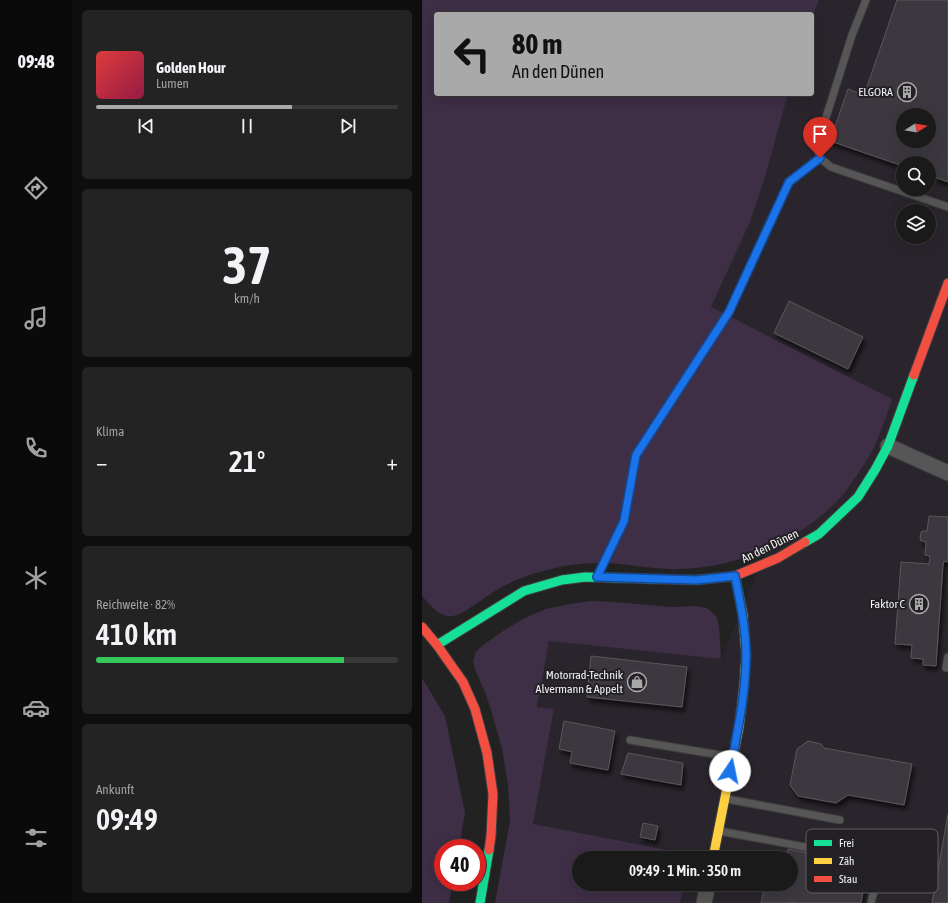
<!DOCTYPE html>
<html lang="de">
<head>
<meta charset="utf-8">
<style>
  body { margin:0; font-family:"Asap Condensed",sans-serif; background:#232323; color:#f1f3f6; height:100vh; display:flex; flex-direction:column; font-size:15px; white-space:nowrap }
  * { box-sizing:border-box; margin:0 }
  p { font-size:13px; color:#9fa1a2 }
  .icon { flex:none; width:22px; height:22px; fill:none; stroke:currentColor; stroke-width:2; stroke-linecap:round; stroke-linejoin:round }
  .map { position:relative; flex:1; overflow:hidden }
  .side { display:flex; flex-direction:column; gap:10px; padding:10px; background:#0e0e0e; width:350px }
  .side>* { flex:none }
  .hud { position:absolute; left:12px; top:12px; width:380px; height:84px; border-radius:4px; box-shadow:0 4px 16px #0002,0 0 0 1px #383839; background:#aaa9aa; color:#111; overflow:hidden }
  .needle { width:26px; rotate:79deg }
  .controls { position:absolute; left:474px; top:108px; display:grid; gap:8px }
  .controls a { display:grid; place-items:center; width:40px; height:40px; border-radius:50%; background:#1a1a1a; box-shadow:0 4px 16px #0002,0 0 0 1px #383839; font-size:20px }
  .speed { position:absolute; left:12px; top:839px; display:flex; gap:8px; font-size:20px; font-weight:700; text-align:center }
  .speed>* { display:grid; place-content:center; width:52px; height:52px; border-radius:50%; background:#1a1a1a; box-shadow:0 4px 16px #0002,0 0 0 1px #383839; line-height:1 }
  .speed .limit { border:6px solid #d22; background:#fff; color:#111 }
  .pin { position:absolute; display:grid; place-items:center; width:34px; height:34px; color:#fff; margin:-41px -17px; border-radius:50% 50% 50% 0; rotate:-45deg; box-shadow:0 0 4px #0007 }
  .pin .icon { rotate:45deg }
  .me { position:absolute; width:44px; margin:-22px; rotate:11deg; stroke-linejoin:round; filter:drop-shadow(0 0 3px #0008) }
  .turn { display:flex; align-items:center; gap:14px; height:84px; padding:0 12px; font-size:18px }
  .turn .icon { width:52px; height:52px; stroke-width:2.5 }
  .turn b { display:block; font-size:28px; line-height:34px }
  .big { font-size:30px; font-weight:600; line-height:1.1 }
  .side .tile { flex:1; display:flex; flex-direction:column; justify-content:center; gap:6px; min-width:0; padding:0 14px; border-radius:6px; background:#232323 }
  .side .dial { align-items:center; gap:0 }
  .dial b { font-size:52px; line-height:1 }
  .song { display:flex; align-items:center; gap:12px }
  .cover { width:48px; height:48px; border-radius:6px; background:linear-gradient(135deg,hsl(0 70% 55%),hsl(340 70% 35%)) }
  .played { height:4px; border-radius:2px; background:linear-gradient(90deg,#aaa9aa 65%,#383839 65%) }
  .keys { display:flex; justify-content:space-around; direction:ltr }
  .heat { display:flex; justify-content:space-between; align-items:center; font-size:22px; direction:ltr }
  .charge { height:6px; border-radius:3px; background:linear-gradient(90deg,#34c759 82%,#383839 0) }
  .trip { position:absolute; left:150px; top:851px; width:226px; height:40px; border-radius:20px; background:#1a1a1a; box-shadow:0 4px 16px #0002,0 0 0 1px #383839; font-weight:600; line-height:40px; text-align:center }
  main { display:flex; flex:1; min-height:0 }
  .tabs { display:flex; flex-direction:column; width:72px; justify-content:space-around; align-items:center; background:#0a0a0a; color:#9fa1a2 }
  .tabs .icon { width:28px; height:28px }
  .tabs .current { color:#aaa9aa }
  .tabs b { font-size:18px; color:#f1f3f6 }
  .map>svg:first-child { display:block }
  .built { fill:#2a252c; fill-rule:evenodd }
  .green { fill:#3e2e46 }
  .building { fill:#3d3741; stroke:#585758; fill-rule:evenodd; filter:url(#shadow) }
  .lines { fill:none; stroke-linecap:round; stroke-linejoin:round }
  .lane-casing { stroke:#3e3d3e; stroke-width:9 }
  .street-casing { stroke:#3e3d3e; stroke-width:17 }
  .fast-casing { stroke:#3e3d3e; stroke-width:11 }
  .slow-casing { stroke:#3e3d3e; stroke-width:11 }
  .jam-casing { stroke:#3e3d3e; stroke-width:11 }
  .lane { stroke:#565657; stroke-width:7 }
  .street { stroke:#565657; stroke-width:15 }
  .fast { stroke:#16e098; stroke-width:9 }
  .slow { stroke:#ffcf43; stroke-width:9 }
  .jam { stroke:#f24e42; stroke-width:9 }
  .route-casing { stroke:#114b97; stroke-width:10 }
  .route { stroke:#1a73e8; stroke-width:7 }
  .labels { text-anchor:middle; stroke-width:4; stroke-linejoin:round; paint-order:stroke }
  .poi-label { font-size:12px; fill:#f2f1f3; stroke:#232124; text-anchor:end }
  .street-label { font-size:12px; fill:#f2f1f3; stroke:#232124 }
  .key { fill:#232124; stroke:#615f62; stroke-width:1 }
  .key-label { font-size:11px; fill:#f2f1f3 }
</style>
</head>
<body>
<main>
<nav class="tabs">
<b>09:48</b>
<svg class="icon current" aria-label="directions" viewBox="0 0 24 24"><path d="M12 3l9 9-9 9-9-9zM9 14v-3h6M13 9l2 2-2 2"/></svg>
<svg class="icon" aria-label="music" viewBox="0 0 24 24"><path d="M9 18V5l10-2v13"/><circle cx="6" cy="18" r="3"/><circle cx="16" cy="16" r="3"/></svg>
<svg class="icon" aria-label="phone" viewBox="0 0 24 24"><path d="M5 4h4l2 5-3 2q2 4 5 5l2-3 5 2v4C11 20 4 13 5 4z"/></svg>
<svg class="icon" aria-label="climate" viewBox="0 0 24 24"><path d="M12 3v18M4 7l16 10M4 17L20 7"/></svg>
<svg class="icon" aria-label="car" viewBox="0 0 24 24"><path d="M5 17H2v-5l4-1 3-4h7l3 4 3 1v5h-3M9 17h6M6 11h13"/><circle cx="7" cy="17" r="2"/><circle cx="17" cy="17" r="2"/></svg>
<svg class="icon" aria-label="filters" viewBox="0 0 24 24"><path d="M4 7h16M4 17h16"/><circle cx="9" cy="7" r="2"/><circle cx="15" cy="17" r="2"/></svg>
</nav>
<section class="side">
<div class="tile">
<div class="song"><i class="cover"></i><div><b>Golden Hour</b><p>Lumen</p></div></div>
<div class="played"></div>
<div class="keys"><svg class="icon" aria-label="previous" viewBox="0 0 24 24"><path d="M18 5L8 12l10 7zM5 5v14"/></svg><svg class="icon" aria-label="pause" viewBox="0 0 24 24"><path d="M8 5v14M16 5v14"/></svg><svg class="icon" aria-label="next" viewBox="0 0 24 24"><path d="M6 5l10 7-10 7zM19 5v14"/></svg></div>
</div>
<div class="tile dial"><b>37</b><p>km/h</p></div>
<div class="tile"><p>Klima</p>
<div class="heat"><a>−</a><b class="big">21°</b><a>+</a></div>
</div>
<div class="tile"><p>Reichweite · 82%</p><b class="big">410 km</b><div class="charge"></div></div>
<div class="tile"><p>Ankunft</p><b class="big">09:49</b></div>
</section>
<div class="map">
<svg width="526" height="903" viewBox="0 0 526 903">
  <defs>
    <filter id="shadow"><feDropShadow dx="2.5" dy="4.5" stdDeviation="2" flood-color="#0009"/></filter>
  </defs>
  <rect width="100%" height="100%" fill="#232223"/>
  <path class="built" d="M397,0h129v903h-268l4,-19h107v-26h-103l1,-5 -156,-28 21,-115 -17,-2 12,-67 172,18 47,-111 27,-13 24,-18 22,-20 18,-25 -128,-152 -20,-13 39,-85 15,-45 23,-83h24v-76zM481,115h26v26h-26zM481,163h26v26h-26zM481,211h26v26h-26z"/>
  <g class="green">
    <path d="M0,0h397l-7,18v-4h-376v80h352l-23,83 -15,45 -39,85 181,92c-5,16 -11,32 -18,48 -6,12 -14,24 -22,35 -4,5 -7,11 -11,15 -41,44 -99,69 -158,72 -21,1 -43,-3 -63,-5 -18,-2 -37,-1 -55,2 -22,4 -45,11 -65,22 -7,4 -14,9 -20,13 -8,5 -17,13 -27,15 -13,2 -23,-11 -31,-20z"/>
    <polygon points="169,601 192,602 250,607 273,606 285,608 294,616 297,626 299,659 127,641 115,707 132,709 111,824 267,854 266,858 157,858 157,884 262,884 258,903 73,903 88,821 86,785 80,749 70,713 63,692 54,672 51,661 54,652 61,645 84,629 103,618 124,609 147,604"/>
    <polygon points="0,678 23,716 43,813 37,848 21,848 21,882 31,882 27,903 0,903"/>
  </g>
  <g class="building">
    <path d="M475,0h51v182l-19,-7v-12h-26v3l-73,-25 18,-52 16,6zM481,115h26v26h-26z"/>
    <polygon points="367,301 441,337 426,369 352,333"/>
    <polygon points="507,516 526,517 526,562 522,561 521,565 514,666 501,665 501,659 489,658 490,645 473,644 479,562 507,564 508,556 503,555 504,542 500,541 498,540 499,532 501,531 505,531"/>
    <polygon points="169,656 265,667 260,707 165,697"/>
    <polygon points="142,721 193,731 186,770 148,763 150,752 137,749"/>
    <polygon points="386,741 399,744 402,748 490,764 482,805 426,795 414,803 376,796 368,785 375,749"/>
    <polygon points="206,753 261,763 259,785 199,774"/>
    <polygon points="526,814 526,903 510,903"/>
    <polygon points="221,823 236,826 233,840 218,837"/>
    <polygon points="366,849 446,865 439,903 375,903 368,902 368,903 339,903 342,889 352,891 352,888 356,884 369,884 369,858 364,858"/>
  </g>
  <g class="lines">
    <g class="lane-casing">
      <g id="lane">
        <polyline points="444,0 430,35 395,146 398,158 409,167 526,207"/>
        <polyline points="176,575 202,521 214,455 307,312 367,182 398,158"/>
        <polyline points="524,668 526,657"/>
        <polyline points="208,740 310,757"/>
        <polyline points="305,799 418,820"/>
        <polyline points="297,831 459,861 449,903"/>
      </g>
    </g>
    <g class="street-casing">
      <g id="street">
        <polyline points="466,446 526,473"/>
        <polyline points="282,903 286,884"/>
      </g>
    </g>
    <g class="fast-casing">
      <g id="fast">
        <polyline points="383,542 397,534 436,497 453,470 466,446 492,375"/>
        <polyline points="15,645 102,591 140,580 163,577 234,579"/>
        <polyline points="58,903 67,850"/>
      </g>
    </g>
    <g class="slow-casing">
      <polyline id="slow" points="291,858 317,727 322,686 324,655 321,615 313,576"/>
    </g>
    <g class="jam-casing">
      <g id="jam">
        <polyline points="492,375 526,283"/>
        <polyline points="234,579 274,580 313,576 356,558 383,542"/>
        <polyline points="0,627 15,645 41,682 53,709 65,753 71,794 69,836 67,850"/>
      </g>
    </g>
    <use href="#lane" class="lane"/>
    <use href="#street" class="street"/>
    <use href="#fast" class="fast"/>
    <use href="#slow" class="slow"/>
    <use href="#jam" class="jam"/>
  </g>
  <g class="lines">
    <g class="route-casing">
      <path id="route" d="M308,771c7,-38 16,-77 16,-116 0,-27 -6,-53 -11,-79l-39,4 -99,-3 27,-56 12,-66 93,-143 60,-130 31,-24"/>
    </g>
    <use href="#route" class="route"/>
  </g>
  <defs>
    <g id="building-ring" transform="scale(1)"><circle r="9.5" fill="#232124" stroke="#aaa9aa" stroke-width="1.5"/><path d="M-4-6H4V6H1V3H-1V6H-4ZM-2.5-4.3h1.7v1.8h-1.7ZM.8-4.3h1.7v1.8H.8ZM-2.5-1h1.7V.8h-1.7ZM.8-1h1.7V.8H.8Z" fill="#aaa9aa"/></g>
    <g id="shop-ring" transform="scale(1)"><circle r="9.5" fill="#232124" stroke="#aaa9aa" stroke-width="1.5"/><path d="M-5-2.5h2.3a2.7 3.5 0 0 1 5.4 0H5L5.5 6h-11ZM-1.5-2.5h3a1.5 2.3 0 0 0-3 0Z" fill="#aaa9aa"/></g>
  </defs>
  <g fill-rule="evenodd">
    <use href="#building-ring" x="485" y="92"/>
    <use href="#building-ring" x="497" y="604"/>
    <use href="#shop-ring" x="215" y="682"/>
  </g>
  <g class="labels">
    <g class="poi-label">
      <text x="471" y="96">ELGORA</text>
      <text x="483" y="608">Faktor C</text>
      <text x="201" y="679">Motorrad-Technik<tspan x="201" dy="14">Alvermann &amp; Appelt</tspan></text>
    </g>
    <g class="street-label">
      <text transform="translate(348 546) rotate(-26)" y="4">An den Dünen</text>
    </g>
  </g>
  <rect x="384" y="829" width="132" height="64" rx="6" class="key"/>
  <rect x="392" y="840" width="18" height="6" fill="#16e098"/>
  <rect x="392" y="858" width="18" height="6" fill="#ffcf43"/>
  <rect x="392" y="876" width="18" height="6" fill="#f24e42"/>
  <g class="key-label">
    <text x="417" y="847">Frei</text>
    <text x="417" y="865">Zäh</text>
    <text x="417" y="883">Stau</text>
  </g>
</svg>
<div class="controls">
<a><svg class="needle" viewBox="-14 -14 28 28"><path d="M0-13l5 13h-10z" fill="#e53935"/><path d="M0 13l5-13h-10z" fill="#9fa1a2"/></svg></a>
<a><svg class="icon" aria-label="search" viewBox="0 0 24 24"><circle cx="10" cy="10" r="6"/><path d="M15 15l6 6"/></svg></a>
<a><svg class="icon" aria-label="layers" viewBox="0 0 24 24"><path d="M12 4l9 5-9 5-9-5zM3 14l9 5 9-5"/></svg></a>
</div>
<div class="speed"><div class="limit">40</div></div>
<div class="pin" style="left:398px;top:158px;background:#d93025"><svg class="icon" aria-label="arrive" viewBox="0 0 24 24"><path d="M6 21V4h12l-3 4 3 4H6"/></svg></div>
<svg class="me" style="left:308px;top:771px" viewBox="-20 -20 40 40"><circle r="19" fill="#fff"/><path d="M0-13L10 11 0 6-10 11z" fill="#1a73e8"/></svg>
<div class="trip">09:49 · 1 Min. · 350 m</div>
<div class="hud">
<div class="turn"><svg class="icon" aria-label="left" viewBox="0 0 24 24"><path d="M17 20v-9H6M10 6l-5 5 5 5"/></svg><div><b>80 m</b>An den Dünen</div></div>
</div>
</div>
</main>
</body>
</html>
